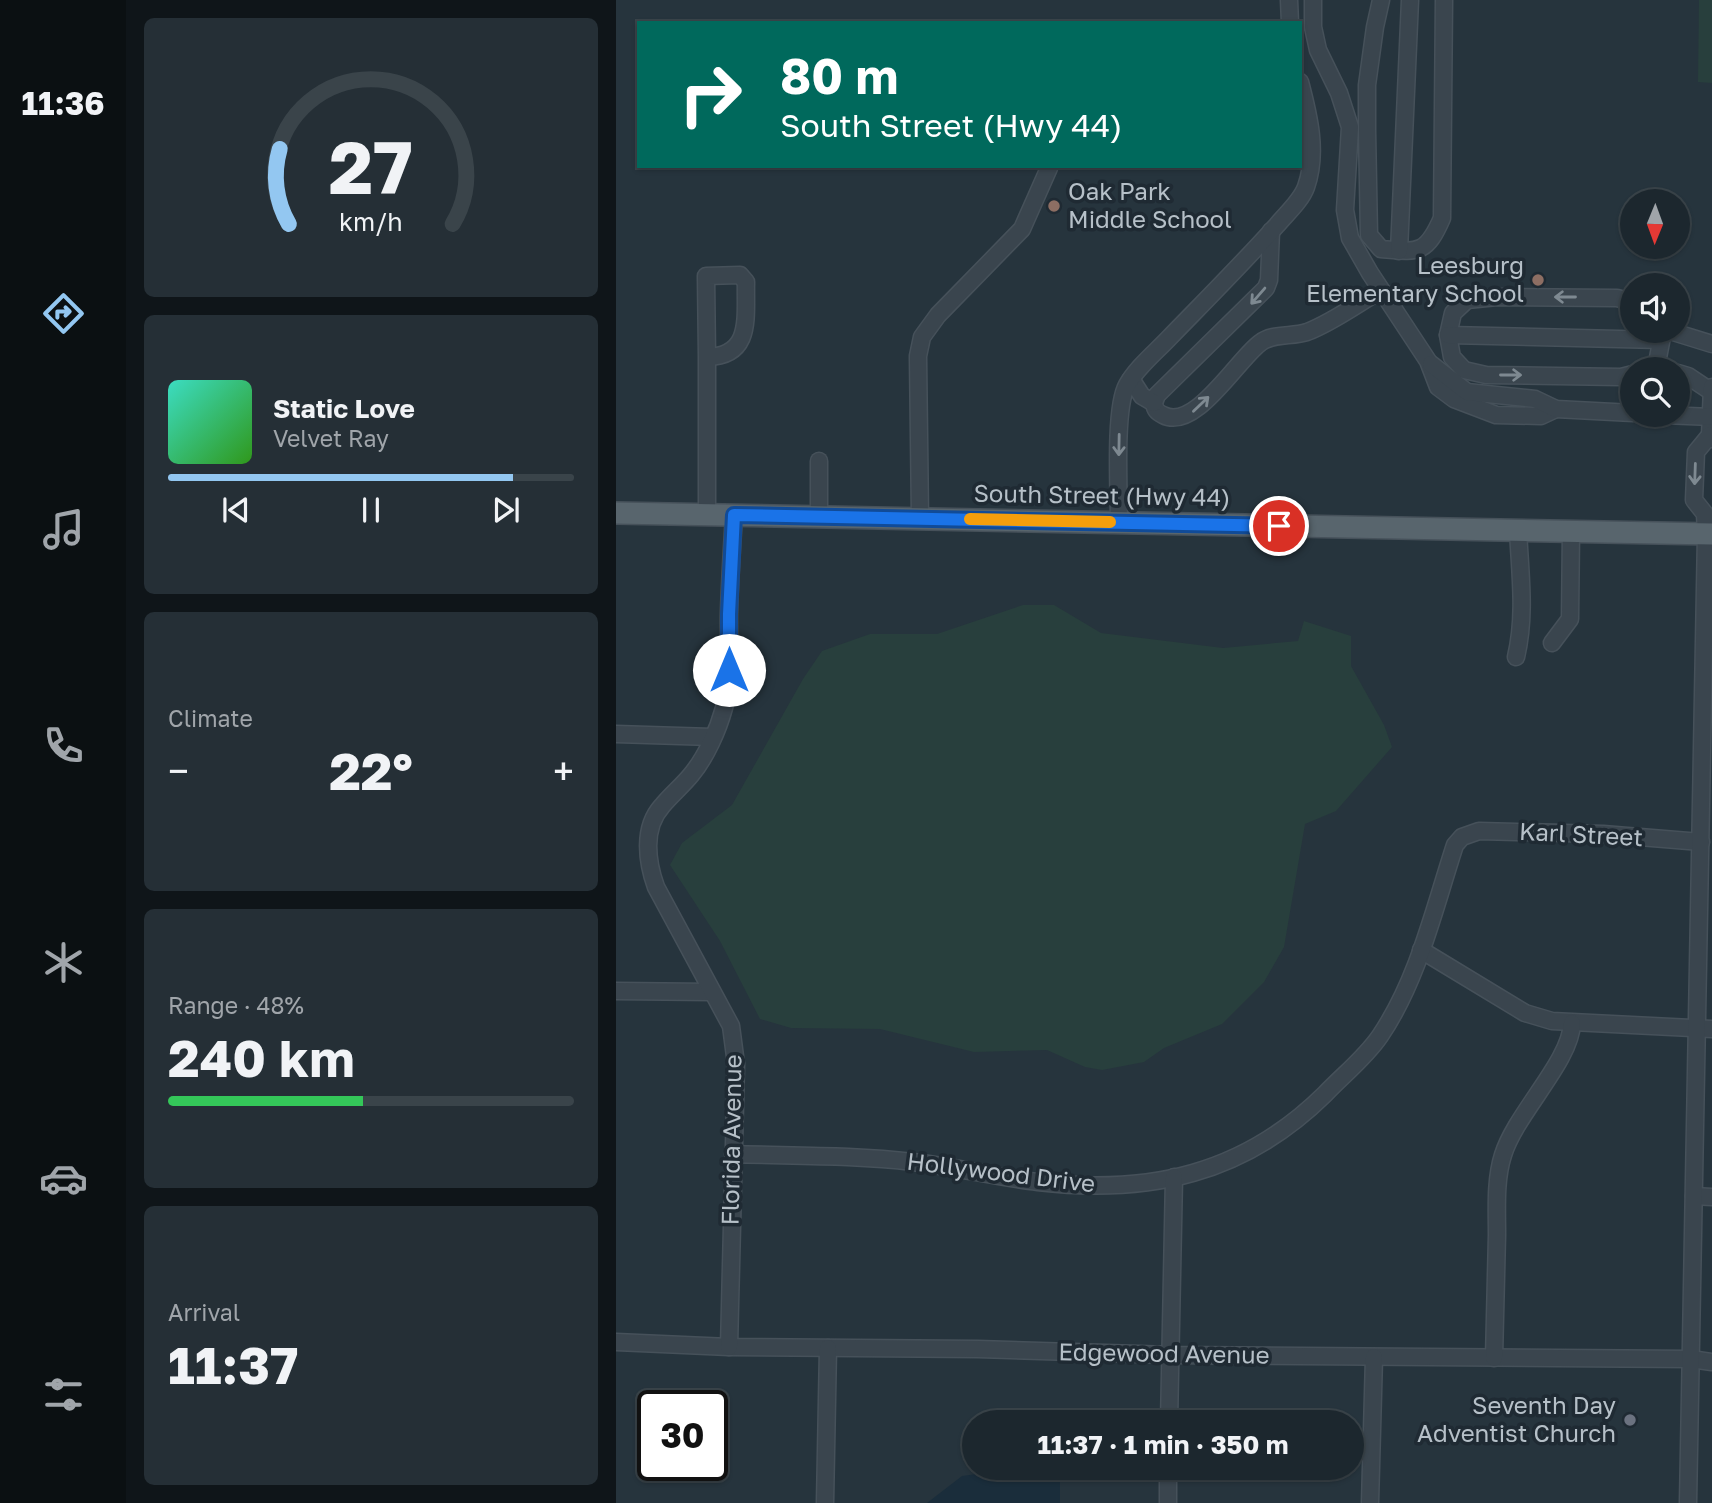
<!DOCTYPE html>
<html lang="en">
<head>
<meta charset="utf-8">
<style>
  body { margin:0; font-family:"Golos Text",sans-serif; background:#252f36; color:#f1f3f6; height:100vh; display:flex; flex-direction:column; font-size:26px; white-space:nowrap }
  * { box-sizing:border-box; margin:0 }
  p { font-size:23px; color:#a0a5aa }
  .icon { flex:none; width:38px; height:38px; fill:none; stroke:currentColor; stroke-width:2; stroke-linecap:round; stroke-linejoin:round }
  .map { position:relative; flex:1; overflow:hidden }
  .details { display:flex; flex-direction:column; gap:18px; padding:18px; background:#0f1519; width:490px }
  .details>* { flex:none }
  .hud { position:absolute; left:21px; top:21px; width:665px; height:147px; border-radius:0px; box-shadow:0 2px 5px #0004,0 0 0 2px #3a444a; background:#00695c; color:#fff; overflow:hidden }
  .needle { width:46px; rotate:181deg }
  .fabs { position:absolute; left:1004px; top:189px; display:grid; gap:14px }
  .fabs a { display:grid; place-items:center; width:70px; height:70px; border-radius:50%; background:#1c272e; box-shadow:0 2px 5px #0004,0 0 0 2px #3a444a; font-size:35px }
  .speed { position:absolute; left:21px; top:1390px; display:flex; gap:14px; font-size:35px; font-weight:700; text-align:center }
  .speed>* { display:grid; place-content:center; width:91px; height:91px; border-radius:50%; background:#1c272e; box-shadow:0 2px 5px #0004,0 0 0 2px #3a444a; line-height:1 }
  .speed .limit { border:4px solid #111; border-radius:10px; background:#fff; color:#111 }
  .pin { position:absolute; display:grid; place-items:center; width:60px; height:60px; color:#fff; margin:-30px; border:4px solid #fff; border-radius:50%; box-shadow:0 2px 7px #0007 }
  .me { position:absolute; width:77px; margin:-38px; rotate:0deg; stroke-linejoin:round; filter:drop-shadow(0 0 5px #0008) }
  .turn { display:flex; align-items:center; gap:24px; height:147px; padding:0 28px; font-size:32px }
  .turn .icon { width:91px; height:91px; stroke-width:2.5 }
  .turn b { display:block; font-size:49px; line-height:60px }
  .big { font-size:52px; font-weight:700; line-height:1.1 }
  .details .tile { flex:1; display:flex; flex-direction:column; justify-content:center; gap:10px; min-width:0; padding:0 24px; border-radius:10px; background:#252f36 }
  .details .dial { align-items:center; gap:0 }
  .dial svg { height:182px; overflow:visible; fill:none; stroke:#3a444a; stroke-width:7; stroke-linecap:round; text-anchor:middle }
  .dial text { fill:#f1f3f6; stroke:none }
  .song { display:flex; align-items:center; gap:21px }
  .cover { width:84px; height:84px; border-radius:10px; background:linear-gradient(135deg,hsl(170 70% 55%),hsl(110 70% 35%)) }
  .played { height:7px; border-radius:4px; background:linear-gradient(90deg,#93c7f1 85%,#3a444a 85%) }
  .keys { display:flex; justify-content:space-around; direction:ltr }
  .heat { display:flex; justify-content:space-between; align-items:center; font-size:38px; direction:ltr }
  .charge { height:10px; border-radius:5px; background:linear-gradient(90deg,#34c759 48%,#3a444a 0) }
  .trip { position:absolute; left:346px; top:1410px; width:402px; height:70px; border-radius:35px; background:#1c272e; box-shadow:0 2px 5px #0004,0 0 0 2px #3a444a; font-weight:700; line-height:70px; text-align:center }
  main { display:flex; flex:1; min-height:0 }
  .menu { display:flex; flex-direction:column; width:126px; justify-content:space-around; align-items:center; background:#0b1012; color:#a0a5aa }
  .menu .icon { width:49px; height:49px }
  .menu .active { color:#93c7f1 }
  .menu b { font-size:32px; color:#f1f3f6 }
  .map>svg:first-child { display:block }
  .green { fill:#283f3d }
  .water { fill:#1a2d3b }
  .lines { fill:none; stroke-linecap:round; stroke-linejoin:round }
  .minor-casing { stroke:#46515a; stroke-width:19 }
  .major-casing { stroke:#46515a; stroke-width:24 }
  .minor { stroke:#3a454e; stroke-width:16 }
  .major { stroke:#58656d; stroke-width:21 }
  .oneway { stroke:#7e8991 }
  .route-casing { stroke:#114b97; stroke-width:18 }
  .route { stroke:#1a73e8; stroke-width:12 }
  .slow { stroke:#f59e0b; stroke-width:12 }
  .education-dot { fill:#8d6e63; stroke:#1f2a33; stroke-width:2.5 }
  .worship-dot { fill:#6b7280; stroke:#1f2a33; stroke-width:2.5 }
  .labels { text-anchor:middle; stroke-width:7; stroke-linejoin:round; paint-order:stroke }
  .poi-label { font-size:24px; fill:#b6c0c8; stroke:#1f2a33; text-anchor:end }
  .street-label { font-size:24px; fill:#b6c0c8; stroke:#1f2a33 }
</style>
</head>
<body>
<main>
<nav class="menu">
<b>11:36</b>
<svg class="icon active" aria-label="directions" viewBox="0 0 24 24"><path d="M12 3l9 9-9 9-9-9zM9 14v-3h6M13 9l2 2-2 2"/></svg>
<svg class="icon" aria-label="music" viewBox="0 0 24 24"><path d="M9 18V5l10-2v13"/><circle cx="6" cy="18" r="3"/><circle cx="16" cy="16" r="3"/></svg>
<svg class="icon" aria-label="phone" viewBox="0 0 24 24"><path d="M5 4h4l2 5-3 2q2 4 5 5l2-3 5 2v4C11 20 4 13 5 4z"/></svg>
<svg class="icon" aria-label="climate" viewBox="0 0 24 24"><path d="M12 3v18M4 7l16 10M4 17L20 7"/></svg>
<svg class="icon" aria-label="car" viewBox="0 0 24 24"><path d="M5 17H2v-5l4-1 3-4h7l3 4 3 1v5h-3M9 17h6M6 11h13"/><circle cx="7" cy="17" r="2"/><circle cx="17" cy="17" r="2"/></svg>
<svg class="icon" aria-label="filters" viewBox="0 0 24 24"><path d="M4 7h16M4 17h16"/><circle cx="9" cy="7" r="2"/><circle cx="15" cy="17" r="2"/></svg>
</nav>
<section class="details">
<div class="tile dial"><svg viewBox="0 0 100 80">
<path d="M14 69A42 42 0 1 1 86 69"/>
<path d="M14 69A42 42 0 0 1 10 36" stroke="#93c7f1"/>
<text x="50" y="56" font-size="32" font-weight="700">27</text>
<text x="50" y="72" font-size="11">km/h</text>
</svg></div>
<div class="tile">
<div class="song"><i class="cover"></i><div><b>Static Love</b><p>Velvet Ray</p></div></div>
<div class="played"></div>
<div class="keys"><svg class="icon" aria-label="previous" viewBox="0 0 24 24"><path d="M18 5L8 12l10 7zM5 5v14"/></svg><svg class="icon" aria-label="pause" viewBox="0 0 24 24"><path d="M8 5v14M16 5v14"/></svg><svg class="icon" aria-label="next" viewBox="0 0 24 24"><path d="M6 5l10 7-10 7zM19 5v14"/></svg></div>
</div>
<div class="tile"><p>Climate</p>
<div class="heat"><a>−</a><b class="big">22°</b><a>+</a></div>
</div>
<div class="tile"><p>Range · 48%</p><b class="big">240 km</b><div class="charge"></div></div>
<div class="tile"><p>Arrival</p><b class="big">11:37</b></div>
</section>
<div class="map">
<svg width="1096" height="1503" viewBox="0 0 1096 1503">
  <rect width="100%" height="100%" fill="#26343d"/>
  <g class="green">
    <polygon points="1083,0 1096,0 1096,83 1082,82"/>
    <polygon points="407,605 438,605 485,633 607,648 682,641 688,621 735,636 735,666 768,725 776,747 720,811 689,824 668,947 648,982 606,1024 548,1048 528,1062 486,1070 469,1067 431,1050 358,1052 264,1029 175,1028 144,1019 104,941 54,865 66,843 116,805 187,679 206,651 254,634 321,634"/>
  </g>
  <polygon class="water" points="403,1468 444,1468 444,1503 311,1503 346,1476"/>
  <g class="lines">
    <g class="minor-casing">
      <g id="minor">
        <polyline points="673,0 674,23"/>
        <polyline points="697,0 697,27 702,50 723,93 734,127 729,210 734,238 754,273 812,361 822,387 838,399 880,415 925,416 940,409"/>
        <path d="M765,0l-6,27 -8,58v45l2,105 12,14c37,3 45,6 61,-31l2,-218"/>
        <path d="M655,231l-2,49 -3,8 -109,107 -3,8c1,7 3,9 9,12 32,17 74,-55 97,-72 12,-10 33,-6 47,-11 26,-10 50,-28 74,-42"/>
        <polyline points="783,251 794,0"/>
        <polyline points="1017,302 1001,298 881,297 851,300 837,313 832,335 836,357 848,370 870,375 1005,377 1017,374"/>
        <polyline points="1054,331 1096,344"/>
        <polyline points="832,335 1045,340"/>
        <path d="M91,357l-1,-81 34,-1 6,7c-1,35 7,74 -39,75v158"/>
        <polyline points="815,364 851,392 919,399 940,409 1017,413"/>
        <polyline points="1040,368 1047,332"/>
        <polyline points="1062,373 1072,376 1096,392"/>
        <polyline points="515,379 526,396 538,403"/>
        <polyline points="1096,387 1094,435 1096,439"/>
        <polyline points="1048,415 1096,417"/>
        <polyline points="203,516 203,461"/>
        <polyline points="304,518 302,356 306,337 322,315 406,229 433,168"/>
        <path d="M503,522c0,-30 -5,-114 8,-137 10,-18 29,-33 43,-48 36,-37 72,-73 107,-112 9,-11 24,-24 29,-38 12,-34 3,-71 -6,-105"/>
        <polyline points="936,643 954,619 955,531"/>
        <path d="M900,657c10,-42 4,-84 2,-127"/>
        <polyline points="0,734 96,737"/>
        <polyline points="805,950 909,1013 936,1021 1096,1029"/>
        <polyline points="0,991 96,992"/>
        <path d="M117,1154c60,2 121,1 180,8 42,5 83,15 125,20 112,13 206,-8 287,-88 18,-19 40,-36 55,-58 38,-56 54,-127 75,-191l7,-8 17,-6 124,3 98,8"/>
        <polyline points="1078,1196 1096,1197"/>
        <polyline points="0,1342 113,1347 362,1349 555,1355 1075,1359 1096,1362"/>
        <path d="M113,1347l7,-283 -5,-38 -75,-139c-9,-25 -14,-59 6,-81 9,-11 20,-20 29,-31 15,-18 27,-45 33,-67 9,-32 4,-65 5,-96 1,-33 3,-65 5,-97"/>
        <path d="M878,1358c1,-41 2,-82 3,-123 0,-26 -2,-55 6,-80 13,-42 68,-94 69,-132"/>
        <polyline points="553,1423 558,1177"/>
        <polyline points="209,1503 212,1348"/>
        <polyline points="552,1503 552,1468"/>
        <polyline points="754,1503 758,1357"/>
        <polyline points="1072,1503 1090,534 1089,514 1078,500 1080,452 1094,435"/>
      </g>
    </g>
    <g class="major-casing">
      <polyline id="major" points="0,513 1096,534"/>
    </g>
    <use href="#minor" class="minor"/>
    <use href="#major" class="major"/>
  </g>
  <defs><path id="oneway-shaft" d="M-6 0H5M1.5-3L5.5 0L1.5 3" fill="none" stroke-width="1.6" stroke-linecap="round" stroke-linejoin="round" transform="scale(1.75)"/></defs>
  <g class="oneway">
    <use href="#oneway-shaft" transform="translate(642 296) rotate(131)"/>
    <use href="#oneway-shaft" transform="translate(949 297) rotate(-180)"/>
    <use href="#oneway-shaft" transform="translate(895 375)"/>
    <use href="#oneway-shaft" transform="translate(585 404) rotate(-44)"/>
    <use href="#oneway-shaft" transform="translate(503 445) rotate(91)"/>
    <use href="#oneway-shaft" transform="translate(1079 474) rotate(92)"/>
  </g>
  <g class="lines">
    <g class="route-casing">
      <polyline id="route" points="113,670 113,614 118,515 663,526"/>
    </g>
    <use href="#route" class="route"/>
    <polyline class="slow" points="354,519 494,522"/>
  </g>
  <g class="education-dot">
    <circle cx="438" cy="206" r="7"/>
    <circle cx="922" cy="280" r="7"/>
  </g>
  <circle class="worship-dot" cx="1014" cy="1420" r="7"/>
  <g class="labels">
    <g class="poi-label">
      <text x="452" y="200" text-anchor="start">Oak Park<tspan x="452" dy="28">Middle School</tspan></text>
      <text x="908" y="274">Leesburg<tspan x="908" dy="28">Elementary School</tspan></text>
      <text x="1000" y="1414">Seventh Day<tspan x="1000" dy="28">Adventist Church</tspan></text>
    </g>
    <g class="street-label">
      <text transform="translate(486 496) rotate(1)" y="8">South Street (Hwy 44)</text>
      <text transform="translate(965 835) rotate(3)" y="8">Karl Street</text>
      <text transform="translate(116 1140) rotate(-89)" y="8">Florida Avenue</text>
      <text transform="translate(385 1173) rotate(7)" y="8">Hollywood Drive</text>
      <text transform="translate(548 1354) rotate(1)" y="8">Edgewood Avenue</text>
    </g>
  </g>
</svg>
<div class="fabs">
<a><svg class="needle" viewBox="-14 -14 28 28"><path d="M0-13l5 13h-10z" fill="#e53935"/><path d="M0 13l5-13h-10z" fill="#a0a5aa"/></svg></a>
<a><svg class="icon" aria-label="sound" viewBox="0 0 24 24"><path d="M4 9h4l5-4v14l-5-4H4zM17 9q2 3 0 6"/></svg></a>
<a><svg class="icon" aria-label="search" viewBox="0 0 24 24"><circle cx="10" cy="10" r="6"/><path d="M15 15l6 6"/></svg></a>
</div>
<div class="speed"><div class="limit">30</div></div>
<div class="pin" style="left:663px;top:526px;background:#d93025"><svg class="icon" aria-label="arrive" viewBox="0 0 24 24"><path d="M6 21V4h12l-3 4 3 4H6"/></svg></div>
<svg class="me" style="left:113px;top:670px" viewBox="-20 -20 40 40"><circle r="19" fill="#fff"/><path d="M0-13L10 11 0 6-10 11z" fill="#1a73e8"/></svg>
<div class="trip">11:37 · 1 min · 350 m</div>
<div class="hud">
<div class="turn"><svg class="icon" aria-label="right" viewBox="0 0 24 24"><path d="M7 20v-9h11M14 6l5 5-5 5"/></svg><div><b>80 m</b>South Street (Hwy 44)</div></div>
</div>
</div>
</main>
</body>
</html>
